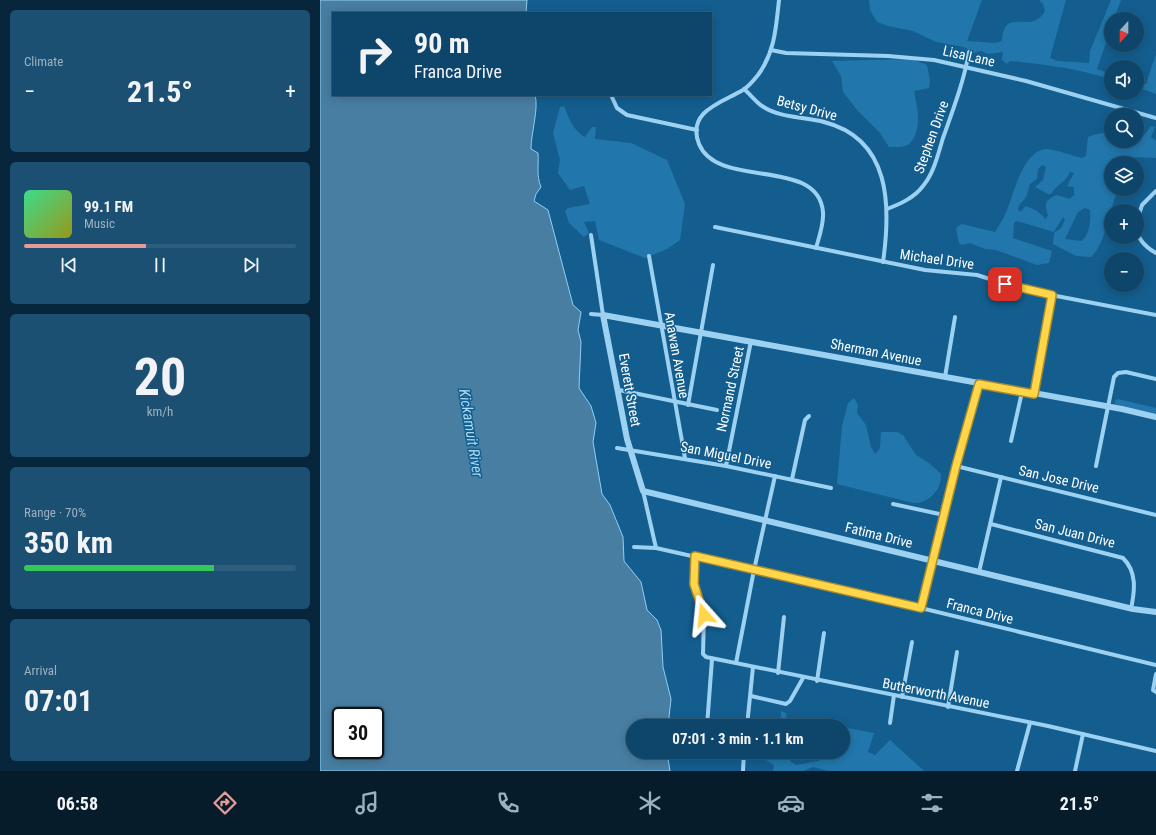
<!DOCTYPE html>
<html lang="en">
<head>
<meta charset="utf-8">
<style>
  body { margin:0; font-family:"Roboto Condensed",sans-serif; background:#1c5073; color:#f1f3f6; height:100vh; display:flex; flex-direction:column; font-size:15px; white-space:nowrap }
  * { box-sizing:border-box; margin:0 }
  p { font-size:13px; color:#9bb1c1 }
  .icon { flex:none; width:22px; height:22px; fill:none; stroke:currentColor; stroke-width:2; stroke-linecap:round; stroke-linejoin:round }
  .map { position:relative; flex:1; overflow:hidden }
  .drawer { display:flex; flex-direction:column; gap:10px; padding:10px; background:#08263b; width:320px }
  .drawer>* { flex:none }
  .guide { position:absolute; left:12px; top:12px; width:380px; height:84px; border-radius:0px; box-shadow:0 2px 10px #0003,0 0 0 1px #2e5e7e; background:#0e466b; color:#f1f3f6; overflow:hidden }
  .needle { width:26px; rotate:201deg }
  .buttons { position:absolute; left:784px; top:12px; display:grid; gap:8px }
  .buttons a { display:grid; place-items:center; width:40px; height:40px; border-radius:50%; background:#0e466b; box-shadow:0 2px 10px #0003,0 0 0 1px #2e5e7e; font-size:20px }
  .speed { position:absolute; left:12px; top:707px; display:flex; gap:8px; font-size:20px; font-weight:700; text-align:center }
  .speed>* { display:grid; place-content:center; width:52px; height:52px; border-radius:50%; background:#0e466b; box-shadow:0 2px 10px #0003,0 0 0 1px #2e5e7e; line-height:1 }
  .speed .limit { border:2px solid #111; border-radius:6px; background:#fff; color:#111 }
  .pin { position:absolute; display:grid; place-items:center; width:34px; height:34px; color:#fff; margin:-17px; border-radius:8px; box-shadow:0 2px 6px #0006 }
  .me { position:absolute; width:44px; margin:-22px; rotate:342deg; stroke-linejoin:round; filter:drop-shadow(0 0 3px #0008) }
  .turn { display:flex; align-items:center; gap:14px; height:84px; padding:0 16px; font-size:18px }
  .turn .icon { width:52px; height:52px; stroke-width:2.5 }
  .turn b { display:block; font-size:28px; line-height:34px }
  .big { font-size:30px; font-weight:700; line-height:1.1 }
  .drawer .widget { flex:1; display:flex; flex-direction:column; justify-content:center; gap:6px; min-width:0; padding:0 14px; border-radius:6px; background:#1c5073 }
  .drawer .dial { align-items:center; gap:0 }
  .dial b { font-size:52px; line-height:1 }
  .song { display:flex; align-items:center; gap:12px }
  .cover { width:48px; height:48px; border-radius:6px; background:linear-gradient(135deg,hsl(150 70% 55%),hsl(60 70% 35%)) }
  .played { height:4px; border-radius:2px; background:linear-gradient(90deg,#e69b98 45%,#2e5e7e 45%) }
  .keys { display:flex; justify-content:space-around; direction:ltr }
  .heat { display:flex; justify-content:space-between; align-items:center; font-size:22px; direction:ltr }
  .charge { height:6px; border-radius:3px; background:linear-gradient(90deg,#34c759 70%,#2e5e7e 0) }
  .trip { position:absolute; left:306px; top:719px; width:224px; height:40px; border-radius:20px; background:#0e466b; box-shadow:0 2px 10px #0003,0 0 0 1px #2e5e7e; font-weight:700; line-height:40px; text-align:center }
  .tab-bar { display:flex; height:64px; justify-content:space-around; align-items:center; background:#061c2b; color:#9bb1c1 }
  .tab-bar .icon { width:28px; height:28px }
  .tab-bar .on { color:#e69b98 }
  .tab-bar b { font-size:18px; color:#f1f3f6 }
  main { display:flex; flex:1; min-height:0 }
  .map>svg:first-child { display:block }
  .green { fill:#2177ac; fill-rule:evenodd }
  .water { fill:#487ea2; stroke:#8fcff5; fill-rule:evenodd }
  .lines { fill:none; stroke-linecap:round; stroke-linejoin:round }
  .minor { stroke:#9dd1f1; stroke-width:4 }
  .tertiary { stroke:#9dd1f1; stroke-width:6 }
  .route-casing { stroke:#a68a30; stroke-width:10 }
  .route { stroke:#ffd54a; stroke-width:7 }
  .labels { text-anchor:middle; stroke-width:3; stroke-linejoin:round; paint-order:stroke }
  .street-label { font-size:14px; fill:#fff; stroke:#135e8f }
  .water-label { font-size:15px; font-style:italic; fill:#a9dbf8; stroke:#135e8f }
</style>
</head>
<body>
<main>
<section class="drawer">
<div class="widget"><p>Climate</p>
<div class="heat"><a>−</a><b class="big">21.5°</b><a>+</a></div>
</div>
<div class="widget">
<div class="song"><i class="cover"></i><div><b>99.1 FM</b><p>Music</p></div></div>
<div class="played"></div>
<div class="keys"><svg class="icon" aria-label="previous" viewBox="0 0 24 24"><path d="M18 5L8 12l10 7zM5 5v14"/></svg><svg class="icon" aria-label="pause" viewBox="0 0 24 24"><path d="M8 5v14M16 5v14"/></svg><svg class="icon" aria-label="next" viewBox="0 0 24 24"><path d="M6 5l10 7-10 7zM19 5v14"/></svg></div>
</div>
<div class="widget dial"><b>20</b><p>km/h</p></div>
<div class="widget"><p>Range · 70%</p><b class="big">350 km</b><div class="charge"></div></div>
<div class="widget"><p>Arrival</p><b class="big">07:01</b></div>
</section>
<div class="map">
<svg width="836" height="771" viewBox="0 0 836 771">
  <rect width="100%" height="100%" fill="#135e8f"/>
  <g class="green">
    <path d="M549,0h113l-15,41 28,2 7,-2c2,-36 30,-5 43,-30l-2,-7 -4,-4h27l-16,58 7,3 32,2 1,-12 21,-51h10l-7,19h-3v9l-14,41 14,5v5c-33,-10 -66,-15 -101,-18l-3,3 -5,-4 1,-8 -15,2 -7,-3 -7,2 -10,-6 -28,-5 -23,-11 -25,-5 -11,-4 -7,-12z"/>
    <polygon points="836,54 836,94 817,87 817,82 826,84"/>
    <path d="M592,59l15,6 3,16 -1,7 -15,3c3,16 9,38 -4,52 -5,5 -15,4 -21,4l-9,-14 -22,-22 -15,-19 -2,-16 -9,-15z"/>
    <path d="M244,106c5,12 9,25 21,31l7,-10h4l-1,12 36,4 36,17 18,44 -5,36 -13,9 -22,9 -46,-18 -4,-19 -11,1 5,11 -5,4 -15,-14 -4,-12 3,-3 22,-4 -6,-18 -14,4 -12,-17 2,-13 -7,-27 7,-26z"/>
    <path d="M831,126l4,1 -4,10 5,4v17l-27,-1 -6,6h-12v26h6v3c-8,19 -11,51 -26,65l-15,-1 -23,-12 1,-11 7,-5 4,-8 -2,-3 -9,15 -37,-11 -3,2 -1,15 39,13 -3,12 -12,2 -41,-15 -11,-1 -15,-6 -8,2 -3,-2 -3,-14 2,-3 4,-2 33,8c4,-7 9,-14 12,-22 7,-17 16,-59 39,-61 8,0 27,7 36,9l4,-2 2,-19c8,-3 14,-5 23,-4v8h26v-4l7,-2zM722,165l4,2 -3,13 -8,7 13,7h3c5,-9 15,-12 19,-22l4,1 -7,13 7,1v8l-4,4 -14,-4c-11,6 -12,8 -8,20l-2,4 -9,-8 -11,-5 -6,6 -2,-3c1,-7 7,-8 9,-14 3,-9 0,-10 10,-16l1,-10zM765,208l5,2c1,9 0,26 -9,31l-16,-2 13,-27z"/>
    <path d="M534,398l4,7 -1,8 9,12 5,22 4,7 5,-6 1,-16h16l6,3 13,20 13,8 12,11c1,15 -12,30 -28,29l-76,-19 5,-58 6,-23z"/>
    <polygon points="798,399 836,408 836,415 795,404 795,400"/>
    <polygon points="461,711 466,713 467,726 461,726"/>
    <polygon points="523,727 554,733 548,752 555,755 570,740 604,771 509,771 493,767 483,771 453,771 454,765 443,758 444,752 469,752 470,761 476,765 499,761 502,752 523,752"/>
  </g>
  <path class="water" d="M0,0h207l-1,13h-193v82h202c4,13 -4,38 -4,54l7,4c1,13 -2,22 3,34l-5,7 -2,7 14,9 25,95 8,7 -3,18 3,12 -2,46 12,18 5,17 -3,19 9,52 8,11 13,32 1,24 17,21 6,28 10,10 4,10 2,37 8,32 -3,27h-35v26h34l3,19h-350zM21,716h34v34h-34z"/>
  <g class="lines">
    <g class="minor">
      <path d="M459,0c-3,27 -4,52 -21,75 -4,5 -9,11 -15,15 -20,12 -57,21 -44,54 19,46 119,12 124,68 1,12 -4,25 -7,36"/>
      <polyline points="451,50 466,53 568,56 614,60 706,81 836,118"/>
      <path d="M424,89c6,5 12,13 18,17 17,12 43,11 62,16 67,17 67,84 59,140"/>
      <polyline points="291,95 297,108 307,115 377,130"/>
      <path d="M567,209c13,-5 27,-11 36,-23 11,-13 15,-32 20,-48 10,-28 21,-57 26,-86"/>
      <polyline points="817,221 822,205 836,191"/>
      <polyline points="395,227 605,270 657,275 705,290 836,315"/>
      <path d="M817,229c1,11 10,19 19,24"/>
      <polyline points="271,235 283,315 271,314"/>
      <polyline points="329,256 365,458"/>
      <polyline points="625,377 635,317"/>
      <polyline points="299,390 397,410"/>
      <polyline points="714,394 732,295"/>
      <polyline points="368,405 393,265"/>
      <polyline points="691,441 702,392"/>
      <polyline points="297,448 406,466 511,488"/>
      <polyline points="406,466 431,341"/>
      <polyline points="636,466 836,515"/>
      <polyline points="776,466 794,377 798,373 806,372 836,379"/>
      <polyline points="472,479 485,420 489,416"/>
      <polyline points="323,491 336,548"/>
      <polyline points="573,504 624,515"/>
      <path d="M671,524l132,34c14,14 12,32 8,51"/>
      <polyline points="314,547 336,548 576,602 836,665"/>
      <polyline points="375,556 374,584 384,615 383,654 386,657 728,726 836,751"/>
      <polyline points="659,572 681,477"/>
      <polyline points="601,608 636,466 659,384"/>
      <polyline points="416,663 434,570 455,476"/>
      <polyline points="458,673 464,617"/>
      <polyline points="836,674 833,690 836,692"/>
      <polyline points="497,681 504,633"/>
      <polyline points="431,696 466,704 470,701 483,678"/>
      <polyline points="582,697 592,642"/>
      <polyline points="628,707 637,652"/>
      <polyline points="570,723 574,695"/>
      <polyline points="387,726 392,659"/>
      <polyline points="427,726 433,667"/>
      <polyline points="402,752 424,755"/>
      <polyline points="423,771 424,752"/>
      <polyline points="697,771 710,723"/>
      <polyline points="755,771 763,734"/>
    </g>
    <polyline class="tertiary" points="836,417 802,409 283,315 307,439 323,491 813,609 836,612"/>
  </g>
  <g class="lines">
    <g class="route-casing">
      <polyline id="route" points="384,615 374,584 375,556 601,608 636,466 659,384 714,394 732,295 685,284"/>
    </g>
    <use href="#route" class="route"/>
  </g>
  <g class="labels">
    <g class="street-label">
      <text transform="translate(649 56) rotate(13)" y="5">Lisa Lane</text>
      <text transform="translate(487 108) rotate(15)" y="5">Betsy Drive</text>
      <text transform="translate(611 137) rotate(-70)" y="5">Stephen Drive</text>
      <text transform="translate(617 259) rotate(8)" y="5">Michael Drive</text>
      <text transform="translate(556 352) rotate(11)" y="5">Sherman Avenue</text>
      <text transform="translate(357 355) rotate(80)" y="5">Anawan Avenue</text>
      <text transform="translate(410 389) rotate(-78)" y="5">Normand Street</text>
      <text transform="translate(310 390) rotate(80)" y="5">Everett Street</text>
      <text transform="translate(406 455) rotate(11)" y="5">San Miguel Drive</text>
      <text transform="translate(739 479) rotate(13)" y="5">San Jose Drive</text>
      <text transform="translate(755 533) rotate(14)" y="5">San Juan Drive</text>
      <text transform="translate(559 535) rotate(14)" y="5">Fatima Drive</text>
      <text transform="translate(660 611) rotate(14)" y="5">Franca Drive</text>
      <text transform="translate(616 693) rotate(11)" y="5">Butterworth Avenue</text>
    </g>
    <g class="water-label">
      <text transform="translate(151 433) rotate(81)" y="5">Kickamuit River</text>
    </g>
  </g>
</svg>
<div class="buttons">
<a><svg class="needle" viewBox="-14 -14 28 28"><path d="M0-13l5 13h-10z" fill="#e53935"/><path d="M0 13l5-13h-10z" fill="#9bb1c1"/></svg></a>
<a><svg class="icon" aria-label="sound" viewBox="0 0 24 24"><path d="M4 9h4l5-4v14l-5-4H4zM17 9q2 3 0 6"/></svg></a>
<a><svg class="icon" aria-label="search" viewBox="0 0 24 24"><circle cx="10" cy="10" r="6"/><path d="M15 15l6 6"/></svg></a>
<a><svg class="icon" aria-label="layers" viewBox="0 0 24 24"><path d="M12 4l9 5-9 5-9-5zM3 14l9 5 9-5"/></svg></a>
<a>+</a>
<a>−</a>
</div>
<div class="speed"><div class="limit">30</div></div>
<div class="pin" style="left:685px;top:284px;background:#d93025"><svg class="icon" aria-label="arrive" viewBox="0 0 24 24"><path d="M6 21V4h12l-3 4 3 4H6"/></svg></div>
<svg class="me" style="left:384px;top:615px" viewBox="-20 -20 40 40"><path d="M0-17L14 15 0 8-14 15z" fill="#ffd54a" stroke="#fff" stroke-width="4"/></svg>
<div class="trip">07:01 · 3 min · 1.1 km</div>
<div class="guide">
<div class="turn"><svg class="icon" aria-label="right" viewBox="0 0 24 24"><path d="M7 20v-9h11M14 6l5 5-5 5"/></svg><div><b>90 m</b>Franca Drive</div></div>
</div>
</div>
</main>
<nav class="tab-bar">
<b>06:58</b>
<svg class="icon on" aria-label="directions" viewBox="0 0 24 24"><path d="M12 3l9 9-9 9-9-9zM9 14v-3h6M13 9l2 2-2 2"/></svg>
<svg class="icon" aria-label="music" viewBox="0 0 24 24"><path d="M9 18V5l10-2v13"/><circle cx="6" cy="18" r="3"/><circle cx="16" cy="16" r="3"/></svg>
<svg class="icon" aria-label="phone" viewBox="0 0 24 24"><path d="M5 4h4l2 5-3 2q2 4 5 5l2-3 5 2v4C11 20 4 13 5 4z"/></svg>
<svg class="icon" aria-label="climate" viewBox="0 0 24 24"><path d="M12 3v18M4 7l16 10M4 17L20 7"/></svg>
<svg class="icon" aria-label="car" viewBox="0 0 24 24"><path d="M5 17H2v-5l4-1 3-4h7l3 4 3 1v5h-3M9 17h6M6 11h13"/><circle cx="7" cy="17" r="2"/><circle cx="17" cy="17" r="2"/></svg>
<svg class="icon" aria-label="filters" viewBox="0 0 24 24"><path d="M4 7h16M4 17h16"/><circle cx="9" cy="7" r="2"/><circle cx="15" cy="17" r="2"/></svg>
<b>21.5°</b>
</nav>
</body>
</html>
